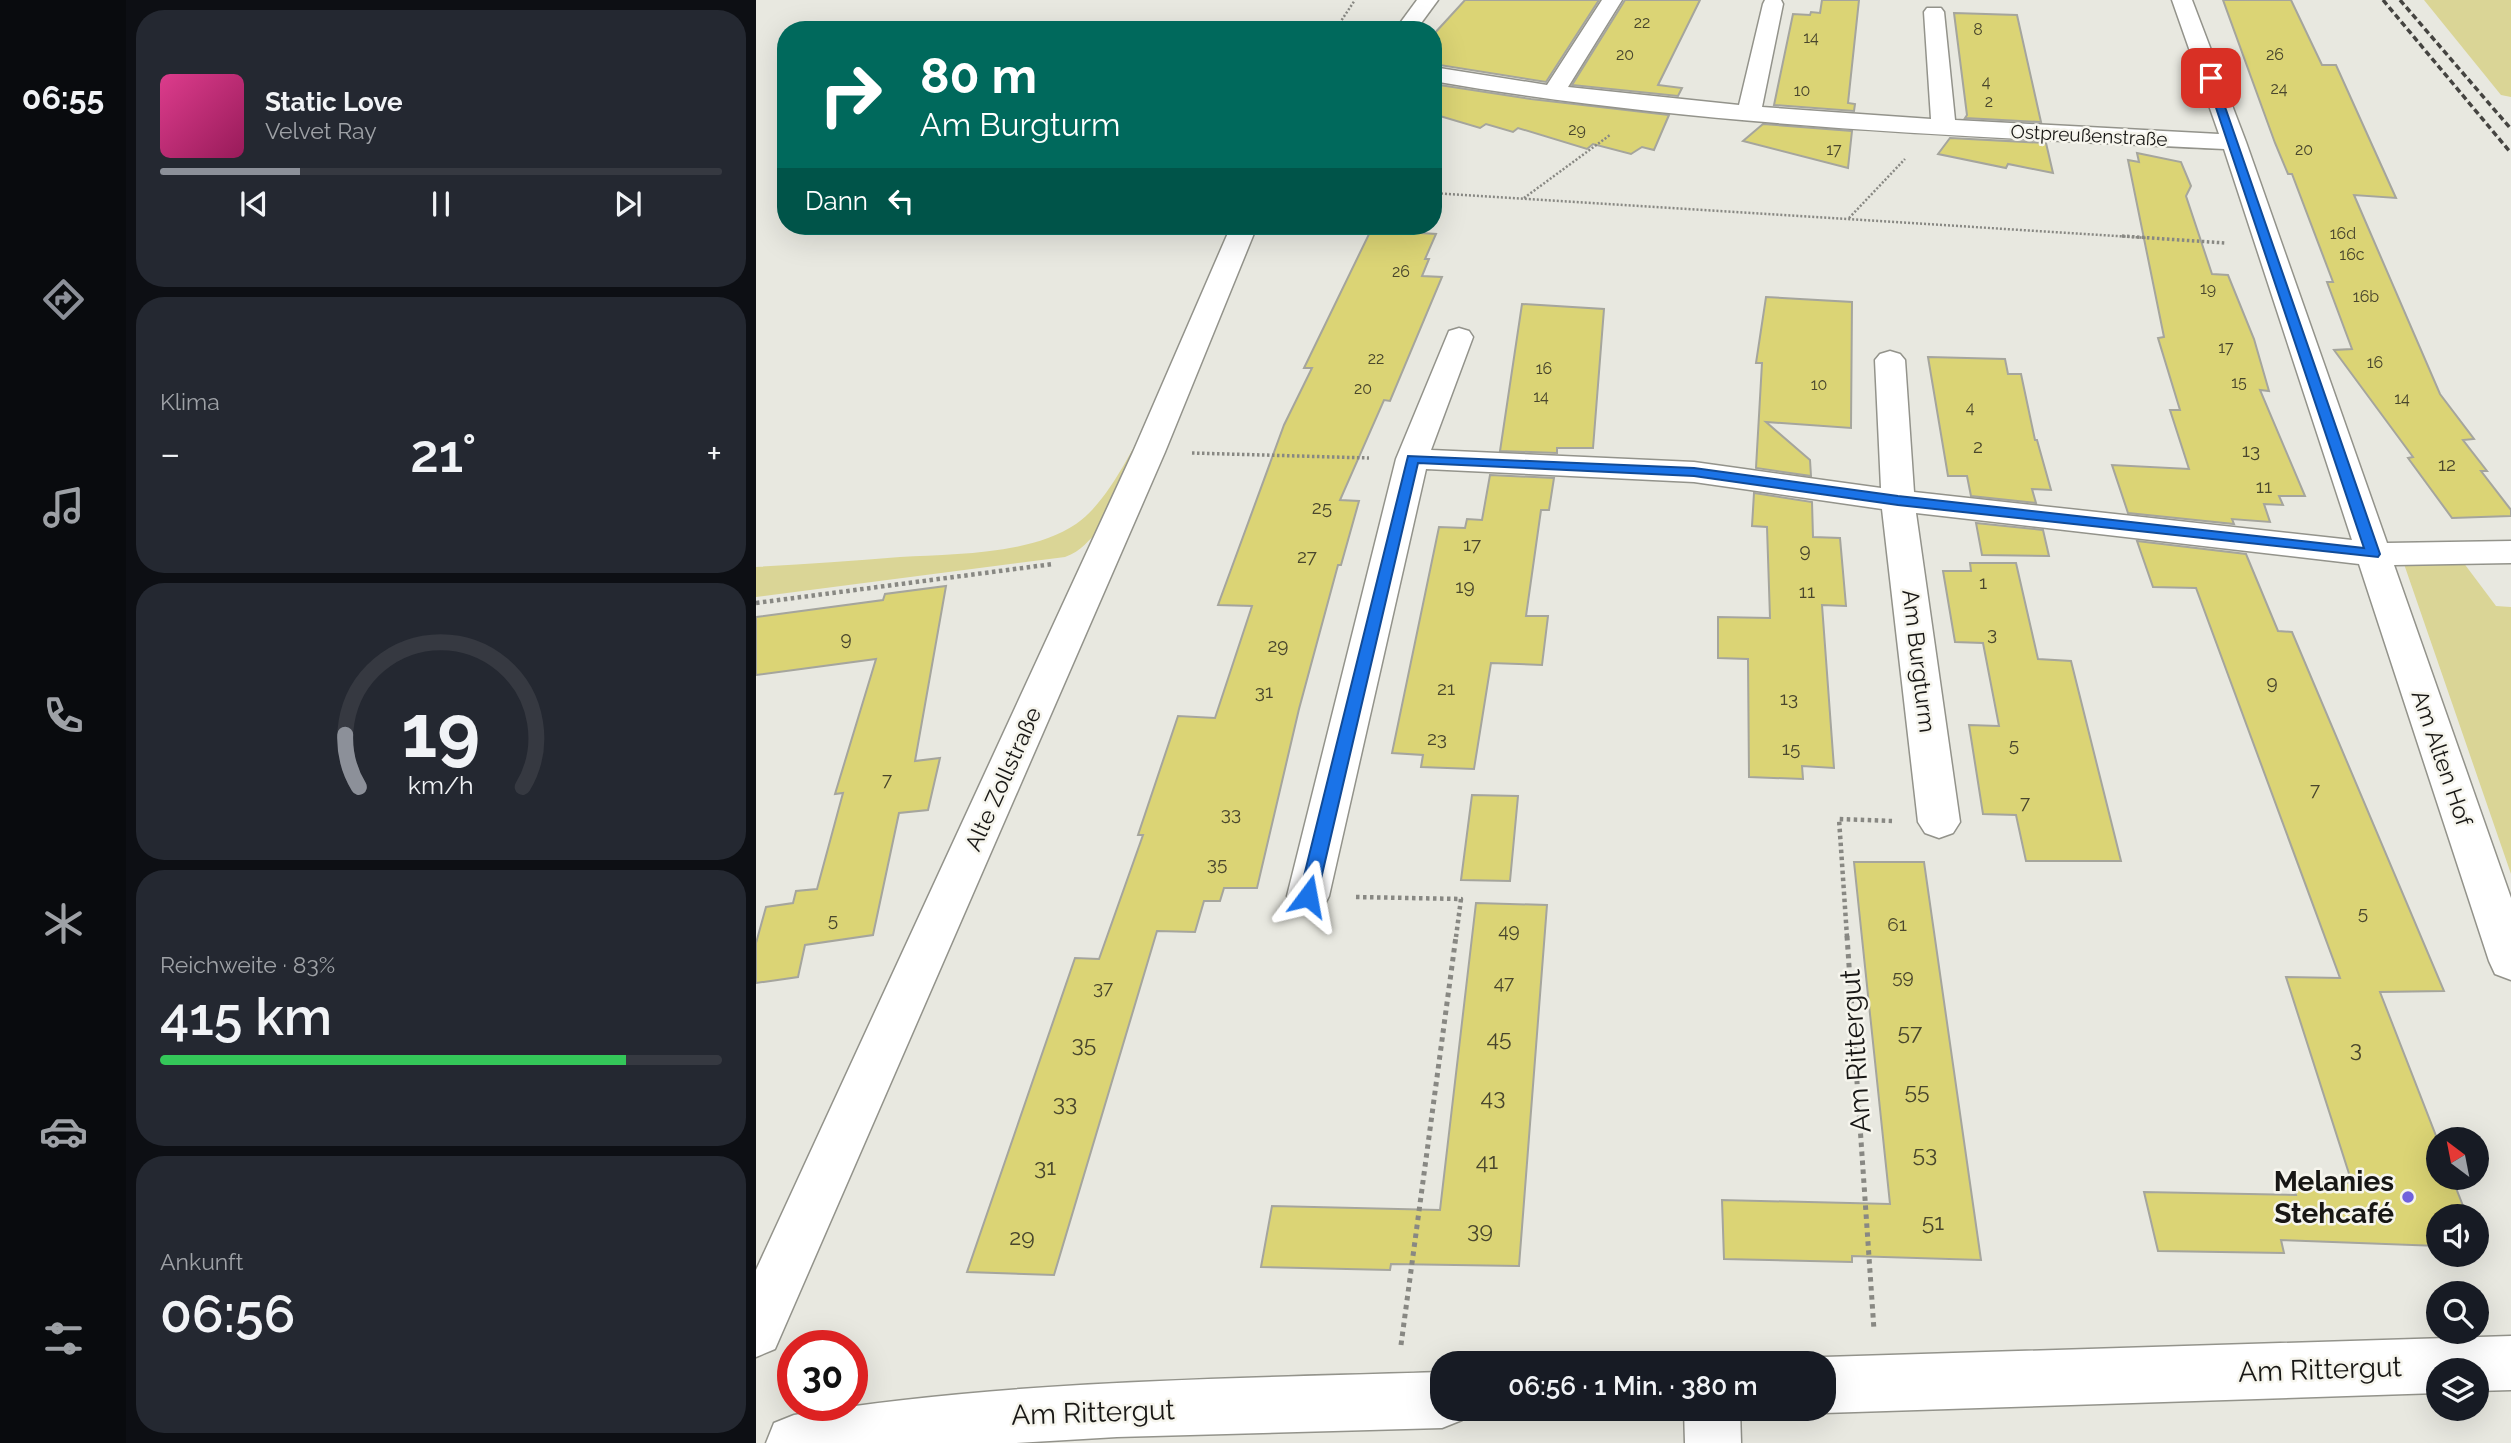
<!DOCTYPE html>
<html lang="de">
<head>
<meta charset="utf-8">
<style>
  body { margin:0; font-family:Raleway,sans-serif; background:#242831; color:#f1f3f6; height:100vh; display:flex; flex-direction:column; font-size:26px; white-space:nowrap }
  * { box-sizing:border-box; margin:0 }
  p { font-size:23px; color:#9ea1a6 }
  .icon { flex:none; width:38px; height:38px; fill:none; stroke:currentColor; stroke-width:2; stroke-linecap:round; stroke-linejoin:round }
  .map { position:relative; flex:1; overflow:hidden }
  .panel { display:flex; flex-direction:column; gap:10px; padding:10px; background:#0d0f14; width:630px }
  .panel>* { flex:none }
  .banner { position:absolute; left:21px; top:21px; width:665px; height:214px; border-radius:28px; box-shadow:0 7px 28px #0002; background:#00695c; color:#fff; overflow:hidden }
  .needle { width:46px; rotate:328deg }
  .tools { position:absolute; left:1670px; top:1127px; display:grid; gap:14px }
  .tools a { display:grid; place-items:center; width:63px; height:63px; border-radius:50%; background:#171b24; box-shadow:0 7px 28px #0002; font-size:35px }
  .speed { position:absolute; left:21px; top:1330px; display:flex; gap:14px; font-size:35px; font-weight:700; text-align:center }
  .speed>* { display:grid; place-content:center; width:91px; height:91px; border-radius:50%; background:#171b24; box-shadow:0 7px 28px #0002; line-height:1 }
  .speed .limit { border:10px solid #d22; background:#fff; color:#111 }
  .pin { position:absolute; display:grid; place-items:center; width:60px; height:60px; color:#fff; margin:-30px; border-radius:14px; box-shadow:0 4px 10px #0006 }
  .me { position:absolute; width:77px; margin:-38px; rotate:13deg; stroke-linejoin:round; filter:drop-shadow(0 0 5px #0008) }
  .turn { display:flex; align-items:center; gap:24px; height:147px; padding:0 28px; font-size:32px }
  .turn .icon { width:91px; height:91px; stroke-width:2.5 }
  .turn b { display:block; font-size:49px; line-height:60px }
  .then { display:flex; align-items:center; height:66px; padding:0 28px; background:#0003; gap:14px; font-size:26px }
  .big { font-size:52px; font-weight:600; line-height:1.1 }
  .panel .widget { flex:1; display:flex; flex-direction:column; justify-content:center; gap:10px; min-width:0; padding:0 24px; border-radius:28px; background:#242831 }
  .panel .dial { align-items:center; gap:0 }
  .dial svg { height:182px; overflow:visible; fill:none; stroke:#363941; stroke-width:7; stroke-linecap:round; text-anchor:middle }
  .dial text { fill:#f1f3f6; stroke:none }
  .song { display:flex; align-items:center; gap:21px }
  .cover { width:84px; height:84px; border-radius:10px; background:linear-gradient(135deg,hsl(330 70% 55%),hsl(330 70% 35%)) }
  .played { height:7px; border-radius:4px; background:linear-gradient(90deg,#8c9099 25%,#363941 25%) }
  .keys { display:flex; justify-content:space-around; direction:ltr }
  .heat { display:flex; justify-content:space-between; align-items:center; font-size:38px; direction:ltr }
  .charge { height:10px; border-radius:5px; background:linear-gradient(90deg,#34c759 83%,#363941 0) }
  .trip { position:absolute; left:674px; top:1351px; width:406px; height:70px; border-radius:28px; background:#171b24; box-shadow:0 7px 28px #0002; font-weight:600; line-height:70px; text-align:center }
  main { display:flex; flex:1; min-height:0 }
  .menu { display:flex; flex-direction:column; width:126px; justify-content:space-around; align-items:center; background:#090b0e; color:#9ea1a6 }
  .menu .icon { width:49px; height:49px }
  .menu .on { color:#8c9099 }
  .menu b { font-size:32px; color:#f1f3f6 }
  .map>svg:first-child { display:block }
  .green { fill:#dad596 }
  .building { fill:#dbd475; stroke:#a5a59d; stroke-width:2 }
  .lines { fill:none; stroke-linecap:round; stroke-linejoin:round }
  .minor-casing { stroke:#93938b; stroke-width:3 }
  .path-far3 { stroke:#888883; stroke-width:2.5; stroke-dasharray:2 2; stroke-linecap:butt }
  .path-far2 { stroke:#888883; stroke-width:3.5; stroke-dasharray:2.5 2.5; stroke-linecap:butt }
  .path-far1 { stroke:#888883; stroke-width:4.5; stroke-dasharray:3.5 3.5; stroke-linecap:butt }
  .path { stroke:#888883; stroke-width:5; stroke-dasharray:4.5 4.5; stroke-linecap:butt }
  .minor { fill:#fff; fill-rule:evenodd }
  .rail { stroke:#454441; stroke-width:3.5; stroke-dasharray:6 3.5; stroke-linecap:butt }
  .route { fill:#1a73e8; stroke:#114b97; stroke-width:2 }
  .poi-dot { fill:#7162dc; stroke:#f6f5ed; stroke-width:2.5 }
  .labels { text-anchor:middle; stroke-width:5; stroke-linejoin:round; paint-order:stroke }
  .far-number-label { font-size:16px; fill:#49462d }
  .far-street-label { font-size:19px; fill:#181715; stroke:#f6f5ed }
  .number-label { font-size:19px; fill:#49462d }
  .street-label { font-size:23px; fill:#181715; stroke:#f6f5ed }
  .near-number-label { font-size:23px; fill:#49462d }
  .near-street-label { font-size:28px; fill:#181715; stroke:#f6f5ed }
  .near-poi-label { font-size:28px; font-weight:bold; fill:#181715; stroke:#f6f5ed; text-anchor:end }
</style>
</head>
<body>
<main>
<nav class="menu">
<b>06:55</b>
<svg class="icon on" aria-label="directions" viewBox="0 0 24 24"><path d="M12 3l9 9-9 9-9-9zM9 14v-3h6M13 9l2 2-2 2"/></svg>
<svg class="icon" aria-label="music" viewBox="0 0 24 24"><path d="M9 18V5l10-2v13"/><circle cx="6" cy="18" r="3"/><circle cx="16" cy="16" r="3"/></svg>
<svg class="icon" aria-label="phone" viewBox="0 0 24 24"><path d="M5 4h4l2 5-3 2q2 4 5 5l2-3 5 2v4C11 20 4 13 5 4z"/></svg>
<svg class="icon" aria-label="climate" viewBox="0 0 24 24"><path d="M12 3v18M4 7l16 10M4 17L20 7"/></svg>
<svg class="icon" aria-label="car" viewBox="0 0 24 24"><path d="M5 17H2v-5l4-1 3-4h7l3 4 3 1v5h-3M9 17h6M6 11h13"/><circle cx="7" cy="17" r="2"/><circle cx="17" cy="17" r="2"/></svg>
<svg class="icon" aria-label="filters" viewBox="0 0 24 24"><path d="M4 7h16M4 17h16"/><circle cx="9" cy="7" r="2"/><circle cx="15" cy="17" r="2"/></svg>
</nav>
<section class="panel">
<div class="widget">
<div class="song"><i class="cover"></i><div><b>Static Love</b><p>Velvet Ray</p></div></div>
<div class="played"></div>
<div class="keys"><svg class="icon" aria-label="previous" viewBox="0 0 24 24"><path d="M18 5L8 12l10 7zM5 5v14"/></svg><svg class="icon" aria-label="pause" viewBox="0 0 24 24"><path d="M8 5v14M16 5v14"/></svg><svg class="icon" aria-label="next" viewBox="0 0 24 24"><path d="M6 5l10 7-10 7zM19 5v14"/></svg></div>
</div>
<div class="widget"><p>Klima</p>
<div class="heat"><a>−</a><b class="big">21°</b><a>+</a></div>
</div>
<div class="widget dial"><svg viewBox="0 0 100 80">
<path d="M14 69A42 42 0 1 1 86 69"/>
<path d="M14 69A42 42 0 0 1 8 46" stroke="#8c9099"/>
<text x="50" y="56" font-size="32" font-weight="700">19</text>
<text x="50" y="72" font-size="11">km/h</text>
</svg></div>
<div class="widget"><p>Reichweite · 83%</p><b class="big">415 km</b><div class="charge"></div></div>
<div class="widget"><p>Ankunft</p><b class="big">06:56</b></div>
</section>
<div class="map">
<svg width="1755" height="1443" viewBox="0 0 1755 1443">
  <rect width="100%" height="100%" fill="#e8e8e0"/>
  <g class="green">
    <polygon points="1668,0 1755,0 1755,97 1745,95"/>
    <path d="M401,406l-56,123c-13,11 -19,22 -36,28l-309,40v-30c48,-3 96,-6 144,-10 54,-3 130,-2 176,-33 34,-23 59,-82 81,-118z"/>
    <polygon points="1707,562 1740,606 1755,607 1755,874 1648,564"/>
  </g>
  <g class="building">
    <polygon points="709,0 843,0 790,82 677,64 677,35"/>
    <polygon points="869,0 944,0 902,85 926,88 922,96 816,85"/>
    <polygon points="1066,0 1103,0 1092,103 1099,104 1098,111 1018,105 1037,14 1054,15 1055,12 1064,13"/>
    <polygon points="1467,0 1535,0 1566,65 1580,65 1640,198 1598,195 1684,394 1718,439 1707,440 1731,471 1725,471 1755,510 1755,516 1696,518 1652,458 1657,457 1578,350 1596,349 1571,282 1577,282 1536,174 1532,174 1519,143"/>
    <polygon points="1198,13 1261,15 1285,122 1209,118 1211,115"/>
    <polygon points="677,84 775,99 913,115 898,150 886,147 875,154 837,144 831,149 762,128 757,132 730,124 724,128 677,114"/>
    <polygon points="1007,124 1096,131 1092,168 987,141"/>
    <polygon points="1194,138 1290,143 1297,173 1252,164 1250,168 1182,154"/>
    <polygon points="1381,153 1425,162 1435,186 1430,196 1456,274 1472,275 1498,339 1513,391 1504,390 1549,496 1523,496 1527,505 1508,504 1514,522 1476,519 1478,524 1372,513 1356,465 1433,469 1414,410 1424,410 1402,338 1408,337 1372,160 1383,162"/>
    <polygon points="615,230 680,234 669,259 673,259 666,276 686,277 634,401 628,400 584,500 603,501 585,565 582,565 543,709 501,888 468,888 464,901 448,901 439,932 401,931 298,1275 211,1272 319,958 343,959 387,835 382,835 422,716 459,718 496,606 462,605 528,425 556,368 548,368"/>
    <polygon points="1010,297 1096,302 1095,428 1010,422 1054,460 1055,476 1000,468 1006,363 1000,363"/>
    <polygon points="766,304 848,309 837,448 801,448 801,453 744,451"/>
    <polygon points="1172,357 1249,359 1252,374 1265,374 1279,440 1281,440 1295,490 1276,489 1280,503 1215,496 1211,476 1192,476"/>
    <polygon points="734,475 798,478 793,510 785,510 770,616 792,616 786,665 735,663 718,769 665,767 667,755 636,753 683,527 709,528 711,519 726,520"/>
    <polygon points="998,493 1056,502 1057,537 1084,538 1090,606 1066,605 1078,768 1046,766 1047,779 993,777 992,659 962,658 962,617 1014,618 1011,527 996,526"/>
    <polygon points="1220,523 1287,530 1293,556 1226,555"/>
    <polygon points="1381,541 1490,554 1522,631 1536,632 1688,991 1624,992 1682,1141 1682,1178 1696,1178 1711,1216 1682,1216 1682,1246 1525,1240 1528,1253 1402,1251 1388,1192 1540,1195 1536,1181 1596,1183 1530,977 1584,978 1440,588 1397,587"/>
    <polygon points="1214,563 1260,563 1282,659 1315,661 1365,861 1270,861 1260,815 1227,814 1213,725 1243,726 1227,643 1199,642 1187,571 1215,571"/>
    <polygon points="190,586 159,761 184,758 172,810 143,813 117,935 49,945 42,977 0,983 0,943 10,907 37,903 40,891 61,889 87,793 79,794 120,659 0,675 0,617 127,600 129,594"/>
    <polygon points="716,795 762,796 754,881 705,880"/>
    <polygon points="1098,862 1168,862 1225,1260 1096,1256 1096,1262 968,1259 966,1200 1134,1204"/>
    <polygon points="720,903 791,905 763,1266 635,1264 634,1270 505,1267 516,1206 684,1210"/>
  </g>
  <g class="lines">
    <g class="minor-casing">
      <g id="minor">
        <polygon points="661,0 682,0 660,30 639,30"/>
        <path d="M846,0h20l-54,87 171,18 24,-101 2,-4h16l2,4 -21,103 169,12 -7,-107 3,-4h14l3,4 11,108 264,14 -47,-134h20l54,142 141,401 124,-2v22l-117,2 117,333v82l-16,-6 -6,-13 -130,-397 -443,-51 44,309 -7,11 -14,5 -14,-5 -7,-11 -36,-313 -188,-27 -268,-13 -97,427 -6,12 -15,5 -15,-5 -6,-12 109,-437 53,-128 10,-3 10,3 4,6 -42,113 263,12 187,26 -6,-128 5,-6 10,-3 10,3 5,6 9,132 438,48 -128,-391c-264,-13 -530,-23 -791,-68v-14l114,18z"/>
        <polygon points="475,226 501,226 409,452 19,1349 0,1357 0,1270 377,452"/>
        <polygon points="1755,1336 1755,1390 1720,1391 1720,1370 1682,1370 1682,1393 1068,1413 1059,1409 1068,1409 1068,1363 1054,1363 1068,1357"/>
        <path d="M686,1372v37h24l-4,11 -20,8 -325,9 -101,6h-250l8,-20 20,-8c215,-35 431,-36 648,-43z"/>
        <polygon points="928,1409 984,1409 985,1443 929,1443"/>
      </g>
    </g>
    <g class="path-far3">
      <polyline points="579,30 599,0"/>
      <polyline points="677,193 1393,238"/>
      <polyline points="768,198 854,135"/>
      <polyline points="1093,218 1149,159"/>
    </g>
    <g class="path-far2">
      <polyline points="1366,236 1469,243"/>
      <polyline points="436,453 613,458"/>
    </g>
    <g class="path-far1">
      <polyline points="0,603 297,564"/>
      <polyline points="600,897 705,899 700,937"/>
      <polyline points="1091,937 1083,819 1136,821"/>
    </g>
    <g class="path">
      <polyline points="1091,936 1118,1330"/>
      <polyline points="645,1345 700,936"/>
    </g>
    <use href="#minor" class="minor"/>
    <g class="rail">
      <polyline points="1627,0 1755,153"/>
      <polyline points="1644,0 1755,129"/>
    </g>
  </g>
  <polygon class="route" points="1455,75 1459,78 1624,554 1622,557 1142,505 938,476 662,463 561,896 558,901 552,903 546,901 543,896 652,456 938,468 1142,496 1608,548 1450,78"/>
  <circle class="poi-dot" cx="1652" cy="1197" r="7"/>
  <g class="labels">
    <g class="far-number-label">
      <text x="886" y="28">22</text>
      <text x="1222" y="35">8</text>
      <text x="1055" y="43">14</text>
      <text x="869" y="60">20</text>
      <text x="1519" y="60">26</text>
      <text x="1230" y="87">4</text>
      <text x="1523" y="94">24</text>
      <text x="1046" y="96">10</text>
      <text x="1233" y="107">2</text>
      <text x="821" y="135">29</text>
      <text x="1078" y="155">17</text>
      <text x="1548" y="155">20</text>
      <text x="1587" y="239">16d</text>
      <text x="1596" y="260">16c</text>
      <text x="645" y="277">26</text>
      <text x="1452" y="294">19</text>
      <text x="1610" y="302">16b</text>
      <text x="1470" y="353">17</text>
      <text x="620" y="364">22</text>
      <text x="1619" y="368">16</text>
      <text x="788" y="374">16</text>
      <text x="1483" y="388">15</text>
      <text x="1063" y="390">10</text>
      <text x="607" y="394">20</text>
      <text x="785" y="402">14</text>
      <text x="1646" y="404">14</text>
      <text x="1214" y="413">4</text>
    </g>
    <g class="far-street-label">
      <text transform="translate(1333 135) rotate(3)" y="7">Ostpreußenstraße</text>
    </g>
    <g class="number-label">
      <text x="1222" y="453">2</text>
      <text x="1495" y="457">13</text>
      <text x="1691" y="471">12</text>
      <text x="1508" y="493">11</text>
      <text x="566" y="514">25</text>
      <text x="716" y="551">17</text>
      <text x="1049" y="557">9</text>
      <text x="551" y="563">27</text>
      <text x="1227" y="589">1</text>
      <text x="709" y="593">19</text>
      <text x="1051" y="598">11</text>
      <text x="1236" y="640">3</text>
      <text x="90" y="645">9</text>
      <text x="522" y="652">29</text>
      <text x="1516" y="689">9</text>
      <text x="690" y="695">21</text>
      <text x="508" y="698">31</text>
      <text x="1033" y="705">13</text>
      <text x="681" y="745">23</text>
      <text x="1258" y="751">5</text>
      <text x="1035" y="755">15</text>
      <text x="131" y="786">7</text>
      <text x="1559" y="796">7</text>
      <text x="1269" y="809">7</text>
      <text x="475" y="820">33</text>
      <text x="461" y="870">35</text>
      <text x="1607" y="919">5</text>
      <text x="77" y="926">5</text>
      <text x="1141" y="931">61</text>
      <text x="753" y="937">49</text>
      <text x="1147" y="983">59</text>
      <text x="748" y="989">47</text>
      <text x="347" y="994">37</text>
    </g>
    <g class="street-label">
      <text transform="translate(1163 661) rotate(83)" y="8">Am Burgturm</text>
      <text transform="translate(1686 758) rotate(71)" y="8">Am Alten Hof</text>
      <text transform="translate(247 779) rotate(-66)" y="8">Alte Zollstraße</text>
    </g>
    <g class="near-number-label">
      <text x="1154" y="1040">57</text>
      <text x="743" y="1046">45</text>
      <text x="328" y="1052">35</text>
      <text x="1600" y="1057">3</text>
      <text x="1161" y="1099">55</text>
      <text x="737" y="1105">43</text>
      <text x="309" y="1111">33</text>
      <text x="1169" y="1162">53</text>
      <text x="731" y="1169">41</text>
      <text x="289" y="1175">31</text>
      <text x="1177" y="1230">51</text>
      <text x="724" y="1238">39</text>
      <text x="266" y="1245">29</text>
    </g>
    <g class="near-street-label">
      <text transform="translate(1099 1051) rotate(-94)" y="10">Am Rittergut</text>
      <text transform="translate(1564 1369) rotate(-2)" y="10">Am Rittergut</text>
      <text transform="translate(337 1412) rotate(-2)" y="10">Am Rittergut</text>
    </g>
    <g class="near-poi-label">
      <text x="1638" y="1191">Melanies<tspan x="1638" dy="32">Stehcafé</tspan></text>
    </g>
  </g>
</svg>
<div class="tools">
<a><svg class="needle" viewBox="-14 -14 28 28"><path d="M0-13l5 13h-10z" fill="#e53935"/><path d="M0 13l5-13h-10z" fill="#9ea1a6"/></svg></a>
<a><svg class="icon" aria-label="sound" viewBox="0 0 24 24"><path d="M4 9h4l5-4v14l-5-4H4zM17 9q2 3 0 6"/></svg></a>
<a><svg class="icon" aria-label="search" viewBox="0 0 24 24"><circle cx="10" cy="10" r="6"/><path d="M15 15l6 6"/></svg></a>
<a><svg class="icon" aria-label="layers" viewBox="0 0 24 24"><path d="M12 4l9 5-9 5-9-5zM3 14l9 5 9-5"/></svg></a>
</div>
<div class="speed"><div class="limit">30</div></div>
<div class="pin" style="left:1455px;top:78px;background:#d93025"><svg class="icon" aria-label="arrive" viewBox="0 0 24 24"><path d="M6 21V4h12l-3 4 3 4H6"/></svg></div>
<svg class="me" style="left:552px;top:896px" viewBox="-20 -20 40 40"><path d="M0-17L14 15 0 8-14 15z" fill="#1a73e8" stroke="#fff" stroke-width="4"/></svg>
<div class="trip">06:56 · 1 Min. · 380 m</div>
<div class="banner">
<div class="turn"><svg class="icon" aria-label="right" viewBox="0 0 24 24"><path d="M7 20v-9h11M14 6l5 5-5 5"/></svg><div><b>80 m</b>Am Burgturm</div></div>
<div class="then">Dann<svg class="icon" aria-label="left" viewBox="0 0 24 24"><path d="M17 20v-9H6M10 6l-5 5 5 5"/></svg></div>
</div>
</div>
</main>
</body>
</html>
